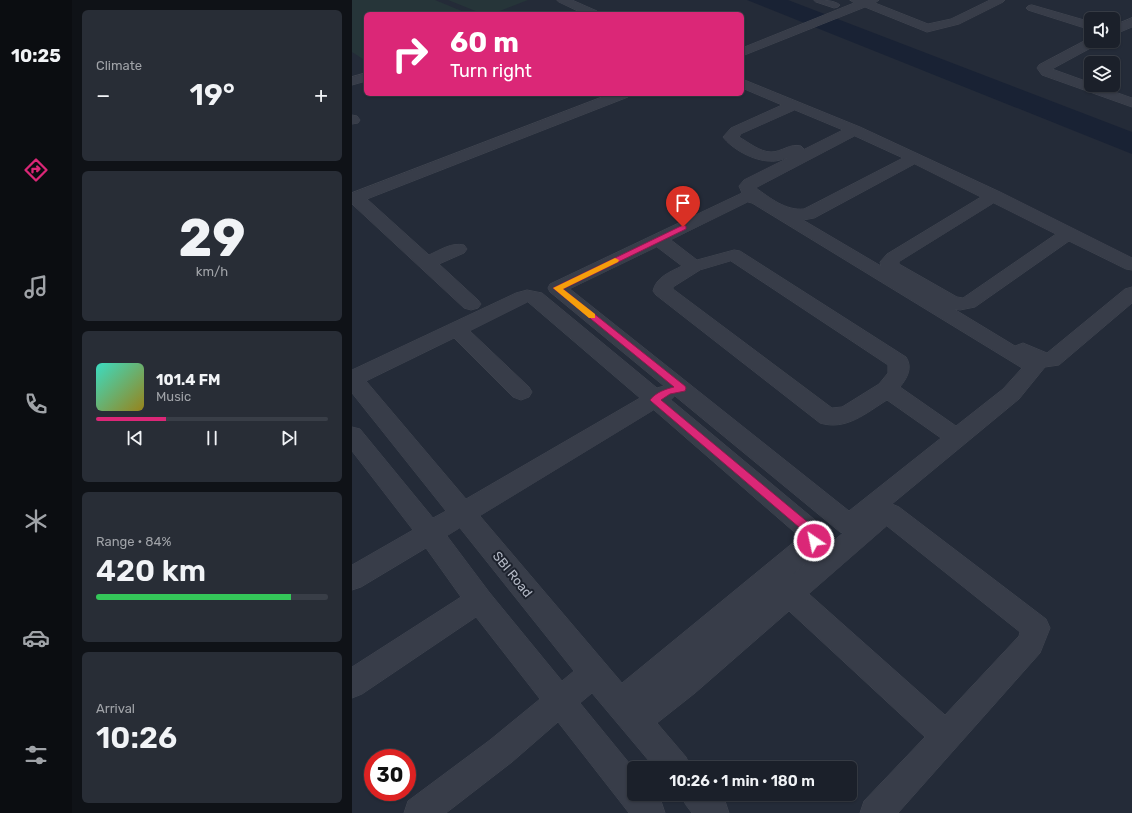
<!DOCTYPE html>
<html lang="en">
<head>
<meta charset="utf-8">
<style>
  body { margin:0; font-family:Rubik,sans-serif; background:#282d36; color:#f1f3f6; height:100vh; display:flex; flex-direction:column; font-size:15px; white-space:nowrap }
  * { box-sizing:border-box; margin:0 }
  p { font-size:13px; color:#a0a3a8 }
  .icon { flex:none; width:22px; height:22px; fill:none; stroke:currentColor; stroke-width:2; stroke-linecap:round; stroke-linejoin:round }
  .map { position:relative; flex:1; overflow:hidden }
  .side { display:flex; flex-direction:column; gap:10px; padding:10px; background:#0f1217; width:280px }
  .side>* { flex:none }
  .top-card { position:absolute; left:12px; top:12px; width:380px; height:84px; border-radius:6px; box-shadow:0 1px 3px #0004,0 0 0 1px #393e47; background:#db2777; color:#fff; overflow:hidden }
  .buttons { position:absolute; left:732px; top:12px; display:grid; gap:8px }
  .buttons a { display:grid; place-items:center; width:36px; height:36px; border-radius:6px; background:#1b202a; box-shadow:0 1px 3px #0004,0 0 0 1px #393e47; font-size:20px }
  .speed { position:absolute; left:12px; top:749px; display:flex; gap:8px; font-size:20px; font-weight:700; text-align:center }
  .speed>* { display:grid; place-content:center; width:52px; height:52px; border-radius:50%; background:#1b202a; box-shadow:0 1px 3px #0004,0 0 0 1px #393e47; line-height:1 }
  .speed .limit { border:6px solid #d22; background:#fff; color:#111 }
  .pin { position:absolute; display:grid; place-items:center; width:34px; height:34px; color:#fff; margin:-41px -17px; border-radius:50% 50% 50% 0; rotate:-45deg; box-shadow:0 0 4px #0007 }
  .pin .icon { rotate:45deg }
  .me { position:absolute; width:44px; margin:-22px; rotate:326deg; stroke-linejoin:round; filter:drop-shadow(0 0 3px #0008) }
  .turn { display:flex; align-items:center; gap:14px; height:84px; padding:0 20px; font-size:18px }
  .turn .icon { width:52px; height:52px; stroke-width:2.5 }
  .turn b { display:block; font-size:28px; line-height:34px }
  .big { font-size:30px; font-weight:600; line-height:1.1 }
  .side .card { flex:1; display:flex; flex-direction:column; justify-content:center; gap:6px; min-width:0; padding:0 14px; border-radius:6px; background:#282d36 }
  .side .dial { align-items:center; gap:0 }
  .dial b { font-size:52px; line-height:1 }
  .song { display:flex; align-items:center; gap:12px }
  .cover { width:48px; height:48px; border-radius:6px; background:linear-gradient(135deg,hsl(170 70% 55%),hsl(50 70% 35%)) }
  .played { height:4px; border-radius:2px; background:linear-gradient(90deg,#db2777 30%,#393e47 30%) }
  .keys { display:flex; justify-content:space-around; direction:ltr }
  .heat { display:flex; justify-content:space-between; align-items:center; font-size:22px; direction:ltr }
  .charge { height:6px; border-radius:3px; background:linear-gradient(90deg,#34c759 84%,#393e47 0) }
  .trip { position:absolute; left:275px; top:761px; width:230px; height:40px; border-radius:6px; background:#1b202a; box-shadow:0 1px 3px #0004,0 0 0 1px #393e47; font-weight:600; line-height:40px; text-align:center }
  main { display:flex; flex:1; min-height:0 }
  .tabs { display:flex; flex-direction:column; width:72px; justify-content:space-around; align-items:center; background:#0b0d11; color:#a0a3a8 }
  .tabs .icon { width:28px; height:28px }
  .tabs .on { color:#db2777 }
  .tabs b { font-size:18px; color:#f1f3f6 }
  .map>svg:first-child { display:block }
  .green { fill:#263539 }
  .water { fill:#192234 }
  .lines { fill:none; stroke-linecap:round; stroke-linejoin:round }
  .minor-casing { stroke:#414651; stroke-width:1 }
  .minor { fill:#383d49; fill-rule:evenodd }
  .route { fill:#db2777; stroke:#8e194d }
  .slow { fill:#f59e0b }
  .labels { text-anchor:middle; stroke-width:4; stroke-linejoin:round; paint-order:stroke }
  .street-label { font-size:13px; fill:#b3b8c4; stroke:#1d222d }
</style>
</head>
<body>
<main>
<nav class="tabs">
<b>10:25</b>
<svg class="icon on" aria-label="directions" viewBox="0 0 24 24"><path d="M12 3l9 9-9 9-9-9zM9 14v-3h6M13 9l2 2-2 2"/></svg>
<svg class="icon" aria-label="music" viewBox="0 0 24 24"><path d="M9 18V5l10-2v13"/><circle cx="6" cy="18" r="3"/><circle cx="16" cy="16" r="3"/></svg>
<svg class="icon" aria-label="phone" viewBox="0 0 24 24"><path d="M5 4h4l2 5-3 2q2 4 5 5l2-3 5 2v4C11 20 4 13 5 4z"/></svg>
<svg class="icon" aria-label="climate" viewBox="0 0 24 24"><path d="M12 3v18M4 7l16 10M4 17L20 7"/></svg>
<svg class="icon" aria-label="car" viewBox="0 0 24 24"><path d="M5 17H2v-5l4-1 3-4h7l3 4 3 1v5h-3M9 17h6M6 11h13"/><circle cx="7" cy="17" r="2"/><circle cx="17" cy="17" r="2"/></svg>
<svg class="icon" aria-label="filters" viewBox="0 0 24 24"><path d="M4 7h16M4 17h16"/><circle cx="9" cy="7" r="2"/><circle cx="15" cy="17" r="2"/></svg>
</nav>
<section class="side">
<div class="card"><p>Climate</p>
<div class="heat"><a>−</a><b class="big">19°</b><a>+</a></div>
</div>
<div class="card dial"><b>29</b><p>km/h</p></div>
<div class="card">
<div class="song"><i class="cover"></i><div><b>101.4 FM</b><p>Music</p></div></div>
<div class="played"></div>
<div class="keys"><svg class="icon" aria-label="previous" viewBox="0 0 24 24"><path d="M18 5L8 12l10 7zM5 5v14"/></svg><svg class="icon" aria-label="pause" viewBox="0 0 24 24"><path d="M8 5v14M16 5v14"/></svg><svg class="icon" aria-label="next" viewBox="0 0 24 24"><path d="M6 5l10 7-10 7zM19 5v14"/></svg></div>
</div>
<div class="card"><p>Range · 84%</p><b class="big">420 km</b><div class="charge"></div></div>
<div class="card"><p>Arrival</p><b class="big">10:26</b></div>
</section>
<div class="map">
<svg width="780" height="813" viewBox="0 0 780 813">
  <rect width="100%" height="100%" fill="#242b38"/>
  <g class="green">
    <polygon points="0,0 83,0 117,14 14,14 14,61 0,52"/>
    <polygon points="96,0 176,0 140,14 131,14"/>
  </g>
  <polygon class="water" points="395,0 436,0 780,132 780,154"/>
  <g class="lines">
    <g class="minor-casing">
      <g id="minor">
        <polygon points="205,0 220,0 245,11 247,14 232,14 207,2"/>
        <path d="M462,0c9,0 20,0 26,5l-2,2 -4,1 -18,-6z"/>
        <polygon points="498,0 527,0 523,3 576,24 599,19 638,0 653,0 651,2 607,24 575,32 513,7 390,56 390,48 502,3"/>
        <polygon points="680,5 739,22 739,30 676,10 674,8 676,6"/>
        <polygon points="780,18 780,27 761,35 761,26"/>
        <polygon points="738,38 739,38 739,41 748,41 746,44 700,69 739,83 739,85 743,85 780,98 780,107 690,75 685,68 687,65"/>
        <polygon points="14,73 14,81 0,85 0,77"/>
        <path d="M390,79l118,48 140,65 132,66v12l-6,-1 -57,-28 -94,66 -15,3 -6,-1 61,37 8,-3 24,10 78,-64 7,-2v16l-73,62 -14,2 -26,32 -127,105 7,3 147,112 4,9 -10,25 -142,160h-38l4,-12 61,-64 -136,-126 -94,82 -38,30 29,34 5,11h-36l-63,-75 -12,10 54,66v25h20l7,7 4,12h-36l-71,-91 -46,40 -66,51h-42l4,-12 82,-61 50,-41 -64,-82 -114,77 -10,4v-31l109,-70 -35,-49 -65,39 -9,3v-25l61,-35 -61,-79v-24l8,2 73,89 13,-7 -94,-118v-23l164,-77 11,-3 15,3 115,95 7,-2 -114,-94 -2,-4 2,-4 192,-91 -3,-7 5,-6 44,-22c-6,1 -12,4 -18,3 -16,0 -38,-12 -47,-24l8,-9 51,-23 -40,-17zM443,110l48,20 -40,20 1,-1 -3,-3c-11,-3 -19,6 -30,6 -11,0 -23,-10 -32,-15l2,-3zM503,136l48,22 -99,51c-18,2 -34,-11 -48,-21zM563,164l66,33 -94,57 -7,8 1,4 -78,-46 11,-2zM396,202l4,1 270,165 -19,21 -47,37 -56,-39c7,-9 13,-19 6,-30l-166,-106 -6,-1 -37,10 -26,-20zM642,203l62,31 -93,64 -6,-1 -58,-33v-2zM305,247l25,19c-12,6 -26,11 -29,25l3,4 164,128c26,8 46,-10 67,-23l54,38 -92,73 -279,-222zM379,261l157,104v8l-9,11 -37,23 -10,1 -159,-119v-2l27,-17zM176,302l112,96 -174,101 -100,-118 88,-43 59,59 8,3 8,-3 3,-5 -3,-5 -59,-56zM323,396l165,136 3,1 -57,47 37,-31 4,-8 -6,-16 -150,-125zM302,410l146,127 -178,146 -142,-167zM535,526l133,106 -1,4 -74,79 -136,-121zM108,528l114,143 -12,10 -73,-89 -42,-56z"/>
        <path d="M258,94h20l-2,3 -261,102 62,56c11,-5 23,-13 35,-10l3,4 -3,4 -25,11 39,36 3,4 -3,4 -7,2 -7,-2 -112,-104v-11z"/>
        <polygon points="0,115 5,116 8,120 6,123 0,124"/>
        <polygon points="329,794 366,794 373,801 377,813 340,813 334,805"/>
      </g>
    </g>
    <use href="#minor" class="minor"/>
  </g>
  <path class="route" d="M331,225l3,1v3l-123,60 122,97 1,2 -1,3 -15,3 -9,6 155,129 4,12 -2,3 -4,1 -3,-1 -4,-10 -155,-132 -2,-2c6,-8 16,-11 24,-13l-121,-99z"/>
  <polygon class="slow" points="263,258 267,260 266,262 211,289 243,314 243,318 237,318 201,288"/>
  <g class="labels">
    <g class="street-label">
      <text transform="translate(161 574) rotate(51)" y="5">SBI Road</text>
    </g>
  </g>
</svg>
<div class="buttons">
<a><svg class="icon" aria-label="sound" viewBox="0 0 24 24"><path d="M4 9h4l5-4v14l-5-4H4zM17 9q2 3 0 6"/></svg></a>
<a><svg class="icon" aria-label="layers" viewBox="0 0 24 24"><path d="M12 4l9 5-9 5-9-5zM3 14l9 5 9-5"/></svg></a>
</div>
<div class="speed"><div class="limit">30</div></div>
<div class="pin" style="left:331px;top:227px;background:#d93025"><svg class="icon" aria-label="arrive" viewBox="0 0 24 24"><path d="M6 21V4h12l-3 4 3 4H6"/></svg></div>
<svg class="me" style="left:462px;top:541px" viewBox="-20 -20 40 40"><circle r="17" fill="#db2777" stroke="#fff" stroke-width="3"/><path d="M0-11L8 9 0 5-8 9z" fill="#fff"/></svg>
<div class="trip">10:26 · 1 min · 180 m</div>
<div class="top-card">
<div class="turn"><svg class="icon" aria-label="right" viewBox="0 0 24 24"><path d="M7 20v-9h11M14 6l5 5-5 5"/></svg><div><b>60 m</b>Turn right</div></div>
</div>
</div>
</main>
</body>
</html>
